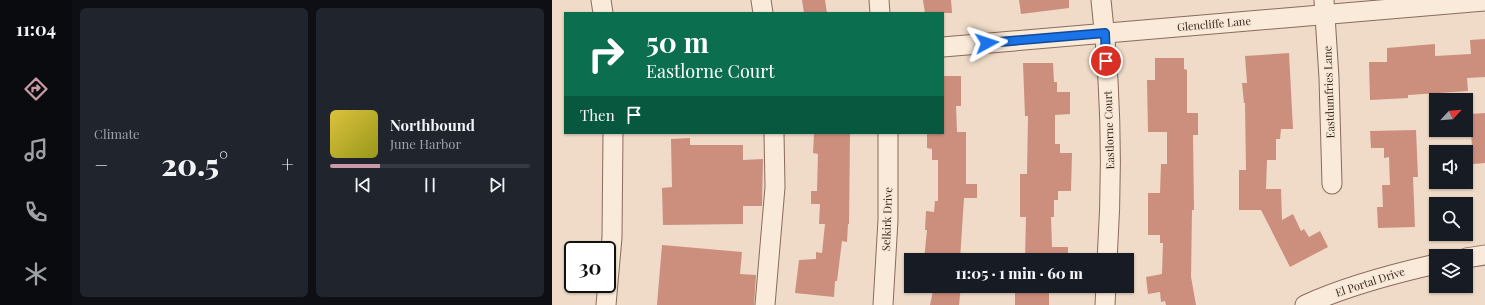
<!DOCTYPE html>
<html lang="en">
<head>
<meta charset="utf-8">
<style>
  body { margin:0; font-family:"Playfair Display",serif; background:#20242c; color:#f1f3f6; height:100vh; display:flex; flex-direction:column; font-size:15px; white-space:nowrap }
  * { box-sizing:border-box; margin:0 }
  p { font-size:13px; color:#9ea1a6 }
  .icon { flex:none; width:22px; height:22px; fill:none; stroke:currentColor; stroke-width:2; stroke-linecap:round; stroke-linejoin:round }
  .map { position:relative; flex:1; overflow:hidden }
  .details { display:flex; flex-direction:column; gap:8px; padding:8px; background:#0d0f14; width:480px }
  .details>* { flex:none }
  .top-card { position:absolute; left:12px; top:12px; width:380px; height:122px; border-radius:0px; box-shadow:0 1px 3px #0004; background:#0b6e4f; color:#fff; overflow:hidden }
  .needle { width:26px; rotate:64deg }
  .buttons { position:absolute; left:877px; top:93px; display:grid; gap:8px }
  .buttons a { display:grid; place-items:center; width:44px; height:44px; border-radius:0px; background:#171b24; box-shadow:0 1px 3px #0004; font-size:20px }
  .speed { position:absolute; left:12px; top:241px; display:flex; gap:8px; font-size:20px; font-weight:700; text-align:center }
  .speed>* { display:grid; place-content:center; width:52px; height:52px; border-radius:50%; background:#171b24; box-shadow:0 1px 3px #0004; line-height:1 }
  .speed .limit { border:2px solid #111; border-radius:6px; background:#fff; color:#111 }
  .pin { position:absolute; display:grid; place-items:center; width:34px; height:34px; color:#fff; margin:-17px; border:2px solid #fff; border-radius:50%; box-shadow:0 1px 4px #0007 }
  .me { position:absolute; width:44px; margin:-22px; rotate:85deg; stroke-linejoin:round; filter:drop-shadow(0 0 3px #0008) }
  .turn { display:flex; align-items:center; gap:14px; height:84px; padding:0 16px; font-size:18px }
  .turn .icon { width:52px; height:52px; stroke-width:2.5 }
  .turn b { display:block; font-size:28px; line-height:34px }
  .then { display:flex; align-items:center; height:38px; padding:0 16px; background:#0003; gap:8px; font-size:15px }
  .big { font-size:30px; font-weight:800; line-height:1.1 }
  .details .tile { flex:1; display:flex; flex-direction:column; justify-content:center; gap:6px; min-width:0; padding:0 14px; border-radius:6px; background:#20242c }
  .song { display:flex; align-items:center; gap:12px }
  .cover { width:48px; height:48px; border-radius:6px; background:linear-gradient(135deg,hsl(50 70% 55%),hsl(60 70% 35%)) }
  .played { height:4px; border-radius:2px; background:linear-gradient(90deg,#c999a5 25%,#363941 25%) }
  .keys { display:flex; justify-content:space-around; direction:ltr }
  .heat { display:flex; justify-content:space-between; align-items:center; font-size:22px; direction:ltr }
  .details .tiles { flex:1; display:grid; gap:8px; grid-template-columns:repeat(2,1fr) }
  .trip { position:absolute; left:352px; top:253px; width:230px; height:40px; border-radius:0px; background:#171b24; box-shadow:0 1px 3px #0004; font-weight:800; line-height:40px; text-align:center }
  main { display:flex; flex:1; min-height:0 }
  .tabs { display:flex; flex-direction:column; width:72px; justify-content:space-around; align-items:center; background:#090b0e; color:#9ea1a6 }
  .tabs .icon { width:28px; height:28px }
  .tabs .on { color:#c999a5 }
  .tabs b { font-size:18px; color:#f1f3f6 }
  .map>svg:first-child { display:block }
  .building { fill:#cc8e7d }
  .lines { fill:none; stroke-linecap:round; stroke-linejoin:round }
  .minor-casing { stroke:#8a6b5c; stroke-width:21 }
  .minor { stroke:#f9eada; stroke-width:19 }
  .route-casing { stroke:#114b97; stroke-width:10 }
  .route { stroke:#1a73e8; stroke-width:7 }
  .labels { text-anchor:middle; stroke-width:3; stroke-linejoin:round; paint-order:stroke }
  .street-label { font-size:11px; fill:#3b2720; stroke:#f6e7d6 }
</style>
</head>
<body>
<main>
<nav class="tabs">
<b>11:04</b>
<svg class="icon on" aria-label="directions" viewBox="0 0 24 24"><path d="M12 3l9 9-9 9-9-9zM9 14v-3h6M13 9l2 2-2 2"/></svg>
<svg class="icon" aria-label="music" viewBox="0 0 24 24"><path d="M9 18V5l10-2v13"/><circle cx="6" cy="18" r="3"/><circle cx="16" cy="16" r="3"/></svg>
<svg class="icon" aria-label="phone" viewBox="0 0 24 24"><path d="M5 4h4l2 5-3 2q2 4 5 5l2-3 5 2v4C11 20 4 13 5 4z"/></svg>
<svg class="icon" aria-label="climate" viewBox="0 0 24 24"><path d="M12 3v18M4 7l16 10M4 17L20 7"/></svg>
</nav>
<section class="details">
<div class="tiles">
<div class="tile"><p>Climate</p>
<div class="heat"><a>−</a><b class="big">20.5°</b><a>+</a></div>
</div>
<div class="tile">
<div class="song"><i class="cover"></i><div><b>Northbound</b><p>June Harbor</p></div></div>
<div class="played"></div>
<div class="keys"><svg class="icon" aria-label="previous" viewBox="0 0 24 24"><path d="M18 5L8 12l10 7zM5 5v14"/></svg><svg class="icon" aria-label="pause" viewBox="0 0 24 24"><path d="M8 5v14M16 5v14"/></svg><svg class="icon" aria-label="next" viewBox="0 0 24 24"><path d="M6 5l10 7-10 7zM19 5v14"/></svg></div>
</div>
</div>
</section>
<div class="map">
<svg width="933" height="305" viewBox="0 0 933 305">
  <rect width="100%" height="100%" fill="#efdbc7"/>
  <g class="building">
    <polygon points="250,0 273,0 275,13 252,13"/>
    <polygon points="371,0 399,0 400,13 373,13"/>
    <polygon points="467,0 517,0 517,8 469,14"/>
    <polygon points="933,39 933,77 915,78 916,91 856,95 856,98 818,100 817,62 835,62 835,48 883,44 883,56 919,54 918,40"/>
    <polygon points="737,53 741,129 729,129 728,139 724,139 724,160 715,160 714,189 729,189 730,220 741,214 749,231 752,229 757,237 768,231 776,247 738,267 709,210 687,210 687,170 694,170 693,103 692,103 690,83 695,83 693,56"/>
    <polygon points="603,58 632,58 632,69 635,70 635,113 646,113 646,135 641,135 642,210 640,210 639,277 644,305 614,305 613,301 609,302 608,292 596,294 594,277 610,274 611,243 608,243 608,235 596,235 596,193 608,193 609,164 615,164 615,132 596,132 595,80 603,80"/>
    <polygon points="471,63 501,63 502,82 505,82 505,92 518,92 518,114 503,115 503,144 508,144 508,153 520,153 519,191 506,191 506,200 502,200 502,217 499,217 500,247 516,247 516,260 473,260 474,217 468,217 468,174 475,174 476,116 473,116"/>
    <polygon points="391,76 409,76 409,106 404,106 405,132 414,132 414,184 425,184 425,198 412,198 408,260 372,260 375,230 373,230 374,211 382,212 383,201 386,201 386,160 380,160 380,149 375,148 375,133 391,133"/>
    <polygon points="933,113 933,163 921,164 918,114"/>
    <polygon points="864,130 866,177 861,177 863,227 826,228 825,207 831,207 830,185 838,185 837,157 832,158 832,148 819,148 818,131"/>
    <polygon points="262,133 298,133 297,224 296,224 295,242 290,241 285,281 283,281 282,297 243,293 247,260 264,259 264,252 270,253 273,224 267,224 268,204 259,204 259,191 265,191 266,154 261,153"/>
    <polygon points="138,138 138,145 191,145 191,160 211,159 210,206 191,206 191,224 111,225 110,188 120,187 119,139"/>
    <polygon points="110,245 190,252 188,274 204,275 202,305 105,305"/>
    <polygon points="382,286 409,286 407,305 378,305"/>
    <rect x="463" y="286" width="34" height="19"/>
  </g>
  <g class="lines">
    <g class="minor-casing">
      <g id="minor">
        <polyline points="49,0 51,13"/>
        <polyline points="209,0 211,13"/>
        <polyline points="327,0 328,13"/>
        <path d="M549,0c10,86 12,173 6,260"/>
        <polyline points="772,0 777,78 780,184"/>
        <polyline points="391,47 933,1"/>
        <polyline points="914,258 933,255"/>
        <polyline points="54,305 60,237 61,133"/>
        <polyline points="213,305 223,187 222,133"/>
        <polyline points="331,305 336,220 336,133"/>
        <polyline points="553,305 554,286"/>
        <path d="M753,305c41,-19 87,-31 131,-41"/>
      </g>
    </g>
    <use href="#minor" class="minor"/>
  </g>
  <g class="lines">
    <g class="route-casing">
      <polyline id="route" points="435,43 553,33 554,61"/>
    </g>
    <use href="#route" class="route"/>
  </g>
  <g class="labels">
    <g class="street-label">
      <text transform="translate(662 24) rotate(-5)" y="4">Glencliffe Lane</text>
      <text transform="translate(777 92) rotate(-92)" y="4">Eastdumfries Lane</text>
      <text transform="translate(557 130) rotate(-92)" y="4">Eastlorne Court</text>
      <text transform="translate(335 219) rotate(-88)" y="4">Selkirk Drive</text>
      <text transform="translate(818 282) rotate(-18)" y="4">El Portal Drive</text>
    </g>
  </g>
</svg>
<div class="buttons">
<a><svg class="needle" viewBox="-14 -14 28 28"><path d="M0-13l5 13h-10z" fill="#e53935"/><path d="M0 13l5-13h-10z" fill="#9ea1a6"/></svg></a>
<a><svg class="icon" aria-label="sound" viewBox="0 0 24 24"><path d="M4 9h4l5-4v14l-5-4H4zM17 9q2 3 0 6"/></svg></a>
<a><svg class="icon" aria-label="search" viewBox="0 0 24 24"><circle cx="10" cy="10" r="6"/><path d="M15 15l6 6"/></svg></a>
<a><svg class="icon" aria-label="layers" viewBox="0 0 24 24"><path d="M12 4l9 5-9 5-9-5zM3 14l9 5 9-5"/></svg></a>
</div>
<div class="speed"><div class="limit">30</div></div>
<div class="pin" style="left:554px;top:61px;background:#d93025"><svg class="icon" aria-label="arrive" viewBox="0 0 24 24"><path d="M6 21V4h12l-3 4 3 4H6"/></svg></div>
<svg class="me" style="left:435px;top:43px" viewBox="-20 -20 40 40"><path d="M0-17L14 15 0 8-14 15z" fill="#1a73e8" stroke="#fff" stroke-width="4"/></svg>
<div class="trip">11:05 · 1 min · 60 m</div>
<div class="top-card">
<div class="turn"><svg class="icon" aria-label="right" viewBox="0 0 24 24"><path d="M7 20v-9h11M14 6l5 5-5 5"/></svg><div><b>50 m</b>Eastlorne Court</div></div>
<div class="then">Then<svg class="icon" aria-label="arrive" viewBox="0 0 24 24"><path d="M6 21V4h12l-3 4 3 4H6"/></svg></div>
</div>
</div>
</main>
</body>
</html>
